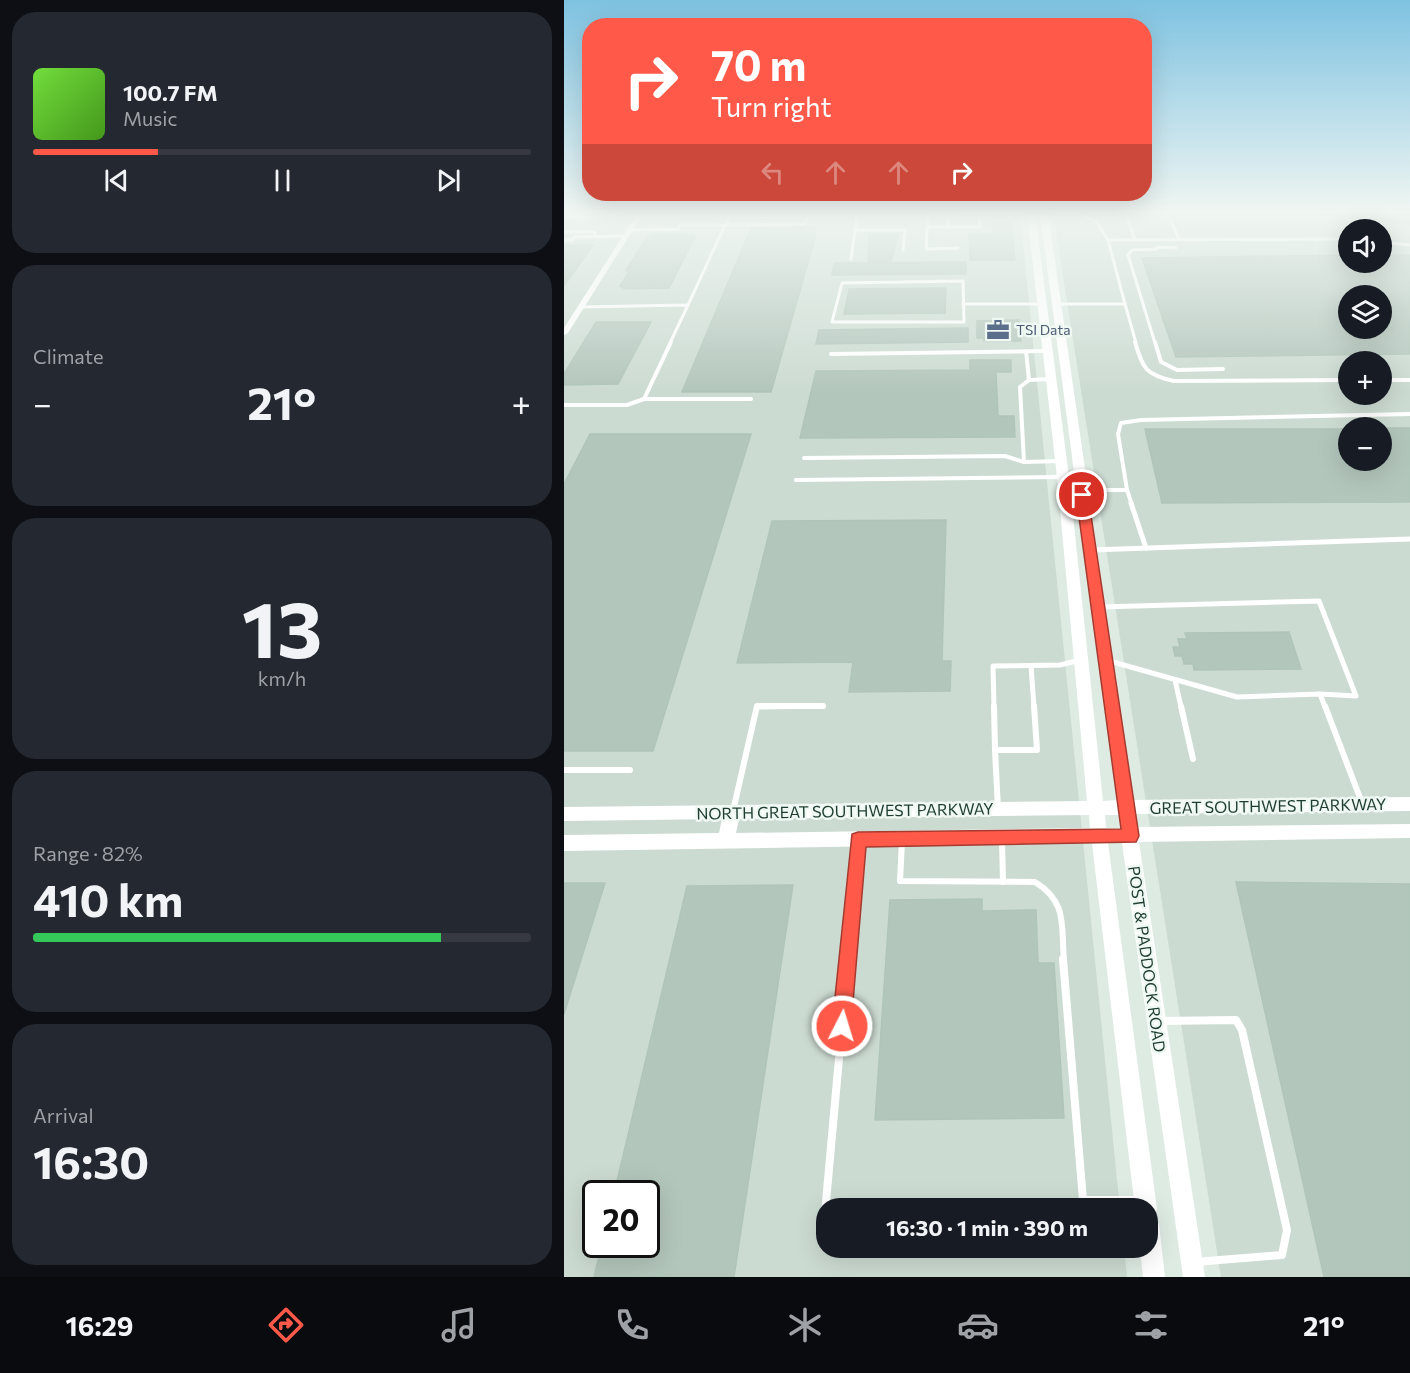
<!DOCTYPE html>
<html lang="en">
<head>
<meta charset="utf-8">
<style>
  body { margin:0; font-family:Commissioner,sans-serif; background:#242831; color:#f1f3f6; height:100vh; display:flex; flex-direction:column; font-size:22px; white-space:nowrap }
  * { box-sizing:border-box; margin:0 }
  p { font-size:20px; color:#9ea1a6 }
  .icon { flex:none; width:33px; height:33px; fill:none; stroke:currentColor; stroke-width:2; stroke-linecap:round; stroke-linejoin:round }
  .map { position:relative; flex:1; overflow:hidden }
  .sheet { display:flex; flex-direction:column; gap:12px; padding:12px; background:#0d0f14; width:564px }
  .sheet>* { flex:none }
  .hud { position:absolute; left:18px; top:18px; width:570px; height:183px; border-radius:24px; box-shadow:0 6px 24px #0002; background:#ff5a49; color:#fff; overflow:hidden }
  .controls { position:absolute; left:774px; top:219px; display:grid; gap:12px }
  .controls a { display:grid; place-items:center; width:54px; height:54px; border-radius:50%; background:#171b24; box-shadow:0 6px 24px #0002; font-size:30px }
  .speed { position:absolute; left:18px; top:1180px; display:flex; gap:12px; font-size:30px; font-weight:700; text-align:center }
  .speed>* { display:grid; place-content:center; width:78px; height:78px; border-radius:50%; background:#171b24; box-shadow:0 6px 24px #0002; line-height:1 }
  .speed .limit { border:3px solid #111; border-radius:9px; background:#fff; color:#111 }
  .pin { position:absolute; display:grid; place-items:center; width:51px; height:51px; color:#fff; margin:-26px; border:3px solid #fff; border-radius:50%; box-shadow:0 2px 6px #0007 }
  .me { position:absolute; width:66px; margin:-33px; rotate:5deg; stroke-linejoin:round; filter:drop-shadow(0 0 4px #0008) }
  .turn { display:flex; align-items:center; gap:21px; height:126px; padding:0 30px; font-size:27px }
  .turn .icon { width:78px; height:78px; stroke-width:2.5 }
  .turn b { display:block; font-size:42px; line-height:51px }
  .lanes { display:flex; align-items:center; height:57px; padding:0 30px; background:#0003; justify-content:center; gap:30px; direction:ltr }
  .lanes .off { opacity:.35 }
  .big { font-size:45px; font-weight:700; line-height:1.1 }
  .sheet .card { flex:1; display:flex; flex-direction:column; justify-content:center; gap:9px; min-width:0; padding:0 21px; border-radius:24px; background:#242831 }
  .sheet .dial { align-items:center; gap:0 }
  .dial b { font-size:78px; line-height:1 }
  .song { display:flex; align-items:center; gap:18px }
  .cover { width:72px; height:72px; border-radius:9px; background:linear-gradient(135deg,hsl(100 70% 55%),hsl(100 70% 35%)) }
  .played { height:6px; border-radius:3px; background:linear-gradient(90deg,#ff5a49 25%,#363941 25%) }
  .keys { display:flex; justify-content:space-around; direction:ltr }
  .heat { display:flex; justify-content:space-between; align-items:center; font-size:33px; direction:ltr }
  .charge { height:9px; border-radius:4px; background:linear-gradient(90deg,#34c759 82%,#363941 0) }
  .trip { position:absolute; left:252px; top:1198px; width:342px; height:60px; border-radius:24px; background:#171b24; box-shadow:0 6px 24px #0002; font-weight:700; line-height:60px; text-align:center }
  .tab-bar { display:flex; height:96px; justify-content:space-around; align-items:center; background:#090b0e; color:#9ea1a6 }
  .tab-bar .icon { width:42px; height:42px }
  .tab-bar .on { color:#ff5a49 }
  .tab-bar b { font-size:27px; color:#f1f3f6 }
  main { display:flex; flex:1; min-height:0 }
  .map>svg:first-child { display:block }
  .built { fill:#ccdbd2; fill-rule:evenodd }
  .building { fill:#b3c6bc; stroke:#b0c5b9; stroke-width:1.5; fill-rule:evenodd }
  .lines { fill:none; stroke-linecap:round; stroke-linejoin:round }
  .service-far4 { stroke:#fff; stroke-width:3 }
  .service-far3 { stroke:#fff; stroke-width:4 }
  .service-far2 { stroke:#fff; stroke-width:5 }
  .service-far1 { stroke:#fff; stroke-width:6 }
  .service { stroke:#fff; stroke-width:8 }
  .minor { fill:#fff; fill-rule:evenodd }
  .tertiary { fill:#fff; fill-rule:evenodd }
  .route { fill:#ff5a49; stroke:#a63a2f; stroke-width:1.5 }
  .labels { text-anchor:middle; stroke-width:5; stroke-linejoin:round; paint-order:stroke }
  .far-service-label { font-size:14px; fill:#4e5e75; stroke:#eff8f2; text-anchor:start }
  .street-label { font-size:16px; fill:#1e3d30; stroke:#eff8f2 }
</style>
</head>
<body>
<main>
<section class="sheet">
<div class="card">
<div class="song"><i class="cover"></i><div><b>100.7 FM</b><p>Music</p></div></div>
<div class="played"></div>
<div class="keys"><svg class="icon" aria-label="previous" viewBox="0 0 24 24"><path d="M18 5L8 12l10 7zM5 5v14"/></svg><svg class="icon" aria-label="pause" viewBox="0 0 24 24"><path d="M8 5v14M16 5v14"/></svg><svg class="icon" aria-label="next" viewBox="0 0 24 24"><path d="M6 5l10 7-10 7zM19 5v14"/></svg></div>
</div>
<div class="card"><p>Climate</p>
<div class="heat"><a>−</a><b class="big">21°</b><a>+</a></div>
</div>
<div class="card dial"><b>13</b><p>km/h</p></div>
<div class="card"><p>Range · 82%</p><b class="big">410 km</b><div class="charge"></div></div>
<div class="card"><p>Arrival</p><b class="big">16:30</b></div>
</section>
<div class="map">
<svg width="846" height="1277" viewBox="0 0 846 1277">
  <rect width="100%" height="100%" fill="#deebe3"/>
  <g class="built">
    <path d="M0,213h456l100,996h-294v39h298l3,29h-563zM32,1194h50v51h-50z"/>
    <path d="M489,213h357v1064h-189zM784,230h34v32h-34zM784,296h34v32h-34zM784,362h34v32h-34zM784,428h34v32h-34z"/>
  </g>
  <g class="building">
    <polygon points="756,213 846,213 846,224 786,218"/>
    <polygon points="425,222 447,222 451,260 406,260 405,234 429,234 429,225 425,225"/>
    <polygon points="251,227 251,238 207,392 118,392 187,228"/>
    <polygon points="90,234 132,235 105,288 61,289 56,286 65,272 62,270 83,237"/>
    <polygon points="305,234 334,234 327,263 304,263"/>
    <polygon points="0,245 29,245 0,286"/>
    <path d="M784,255v7h34v-7h28v99l-234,3 -34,-99zM784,296h34v32h-34z"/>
    <polygon points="402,262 402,274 268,275 270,263"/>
    <polygon points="382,288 381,313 280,314 285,289"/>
    <polygon points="455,320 457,341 420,341 420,338 413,338 413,321"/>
    <polygon points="32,322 87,322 54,384 0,385 0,374"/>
    <polygon points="404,328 404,342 252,344 255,330"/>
    <polygon points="406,360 447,360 447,372 432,372 434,416 450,416 451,437 236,438 252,371 406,370"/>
    <polygon points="818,428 846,428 846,502 598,503 581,429 784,429 784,460 818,460"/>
    <polygon points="26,434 187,434 89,751 0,751 0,484"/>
    <polygon points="382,520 378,661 387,661 386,691 285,692 289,662 173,663 208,521"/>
    <polygon points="725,632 737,669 630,670 629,664 620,664 618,656 611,656 609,647 616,647 614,639 623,639 621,633"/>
    <polygon points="672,882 846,884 846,1277 760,1277"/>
    <polygon points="0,883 41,883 0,1014"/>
    <polygon points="229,885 170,1277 30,1277 38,1245 82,1245 82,1194 50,1194 123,886"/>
    <polygon points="418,899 418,911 472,910 474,963 490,963 500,1118 311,1120 326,900"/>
  </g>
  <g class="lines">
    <g class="service-far4">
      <polyline points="168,213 161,225 240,224 245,215"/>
      <polyline points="385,213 384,227 416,227 415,213"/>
      <polyline points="510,213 532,221 544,240 784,239"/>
      <polyline points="562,213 571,240"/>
      <polyline points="599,213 604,215 615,239"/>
      <polyline points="364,214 362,249 394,248"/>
      <polyline points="363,227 384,227"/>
      <polyline points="66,230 114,229 117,225 161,225 124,305"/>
      <polyline points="291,230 341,230 339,250"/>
      <polyline points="0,232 30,232 32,236"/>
      <polyline points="0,240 8,240 11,237 62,236"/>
      <polyline points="818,242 846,245"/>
      <polyline points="593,247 612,248"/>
      <polyline points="287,259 293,215"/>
      <polygon points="399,281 400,322 268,322 278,283"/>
      <polyline points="399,304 476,304"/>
      <polyline points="491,304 561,304 544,240"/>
      <polyline points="561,304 572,343"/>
      <polyline points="17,307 124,305 106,343"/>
      <polyline points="591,343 564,255 568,250 593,249"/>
    </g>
    <g class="service-far3">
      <path d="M571,342c8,27 11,33 39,39l174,-1"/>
      <polyline points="591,342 597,362 613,370 659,369"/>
      <polyline points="462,351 465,380 486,379"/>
      <polyline points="267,354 482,351"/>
      <polyline points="465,380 456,387 460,462 497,461"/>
      <polyline points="818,380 846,380"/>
      <polyline points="80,399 187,399"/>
      <polyline points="0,405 63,405 80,399 107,342"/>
      <polyline points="240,458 441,456 460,462"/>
      <polyline points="232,480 497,477"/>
      <polyline points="519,480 535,490 563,490 554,434 557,423 577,420 846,414"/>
      <polyline points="563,490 568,505"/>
    </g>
    <g class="service-far2">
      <polyline points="567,503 582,548"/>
      <polyline points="527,550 846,539"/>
      <polyline points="535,607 755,601 792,696 756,694"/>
      <polyline points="542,660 673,697 756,694 761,707"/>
      <polyline points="467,666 470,707"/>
      <polyline points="611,680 617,707"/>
      <polyline points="193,707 259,706"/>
      <polyline points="430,707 429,666 496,665 516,660"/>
    </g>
    <g class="service-far1">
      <polyline points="430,706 431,750 473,750 470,706"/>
      <polyline points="617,706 629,759"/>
      <polyline points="761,706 798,803"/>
      <polyline points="431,750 434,809"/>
      <polyline points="0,770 66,770"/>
      <polyline points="169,811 193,706 259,706"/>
      <polyline points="438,839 439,882"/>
      <path d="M338,841l-2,40 135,1c33,20 26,44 29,79"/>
      <polyline points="283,961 294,841"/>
    </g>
    <g class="service">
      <polyline points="499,959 519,1200 577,1200"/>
      <polyline points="596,1021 672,1020 678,1030 723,1230 718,1255 631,1262"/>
      <polyline points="259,1235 284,959"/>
    </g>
    <polygon class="minor" points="144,213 430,213 427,215 77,217 4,333 0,335 0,328 71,217 0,218 0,214"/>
    <path class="tertiary" d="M463,213h8l34,264 34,324 14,-1 -77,-587h8l85,587 277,-3v14l-275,3 2,13 273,-3v14l-271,4 66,435h-22l-61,-434h-14l49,366 -3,7 5,8 6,53h-22l-3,-29h8v-39h-13l-43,-366 -528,8v-16l155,-2 3,-14 -158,2v-14l523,-6 -30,-324zM525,815l1,13 -354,5 3,-14zM541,815h14l1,13h-14z"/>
  </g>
  <linearGradient id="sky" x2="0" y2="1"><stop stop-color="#7ec2e1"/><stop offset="0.54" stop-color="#f0f6f2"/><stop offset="1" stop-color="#f0f6f2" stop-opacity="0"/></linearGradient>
  <rect width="846" height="392" fill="url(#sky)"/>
  <polygon class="route" points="518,491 524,495 575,836 572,842 302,847 287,1026 284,1033 278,1035 271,1033 268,1026 288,834 294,832 557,829 512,495"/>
  <defs>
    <g id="office-bare" transform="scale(1.8)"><path d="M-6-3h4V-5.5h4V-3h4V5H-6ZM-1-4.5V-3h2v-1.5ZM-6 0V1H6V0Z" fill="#5c6f8a" stroke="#eff8f2" stroke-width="2.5" paint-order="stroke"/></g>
  </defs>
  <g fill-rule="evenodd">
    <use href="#office-bare" x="434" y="330"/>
  </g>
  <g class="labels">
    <g class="far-service-label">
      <text x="452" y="335">TSI Data</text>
    </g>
    <g class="street-label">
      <text transform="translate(704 806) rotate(-1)" y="6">GREAT SOUTHWEST PARKWAY</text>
      <text transform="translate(281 811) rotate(-1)" y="6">NORTH GREAT SOUTHWEST PARKWAY</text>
      <text transform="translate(583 959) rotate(82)" y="6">POST &amp; PADDOCK ROAD</text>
    </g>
  </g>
</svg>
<div class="controls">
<a><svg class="icon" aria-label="sound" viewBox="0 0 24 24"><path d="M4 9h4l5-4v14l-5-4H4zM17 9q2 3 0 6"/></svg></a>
<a><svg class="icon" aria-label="layers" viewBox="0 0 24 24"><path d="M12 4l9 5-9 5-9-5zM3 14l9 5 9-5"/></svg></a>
<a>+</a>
<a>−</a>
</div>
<div class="speed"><div class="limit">20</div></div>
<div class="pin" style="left:518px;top:495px;background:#d93025"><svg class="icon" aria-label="arrive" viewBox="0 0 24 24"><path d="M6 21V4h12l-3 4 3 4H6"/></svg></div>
<svg class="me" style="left:278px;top:1026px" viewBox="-20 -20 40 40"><circle r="17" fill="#ff5a49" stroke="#fff" stroke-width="3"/><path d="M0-11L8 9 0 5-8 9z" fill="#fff"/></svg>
<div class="trip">16:30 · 1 min · 390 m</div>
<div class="hud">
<div class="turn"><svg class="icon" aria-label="right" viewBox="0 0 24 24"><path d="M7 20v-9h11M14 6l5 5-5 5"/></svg><div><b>70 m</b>Turn right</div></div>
<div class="lanes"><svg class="icon off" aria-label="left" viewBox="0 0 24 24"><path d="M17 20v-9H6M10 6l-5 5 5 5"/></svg><svg class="icon off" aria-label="ahead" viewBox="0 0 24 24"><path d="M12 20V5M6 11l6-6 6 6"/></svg><svg class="icon off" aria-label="ahead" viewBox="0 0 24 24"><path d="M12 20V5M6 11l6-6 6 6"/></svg><svg class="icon" aria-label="right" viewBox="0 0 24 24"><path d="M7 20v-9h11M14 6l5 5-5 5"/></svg></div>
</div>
</div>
</main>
<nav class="tab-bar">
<b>16:29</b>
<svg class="icon on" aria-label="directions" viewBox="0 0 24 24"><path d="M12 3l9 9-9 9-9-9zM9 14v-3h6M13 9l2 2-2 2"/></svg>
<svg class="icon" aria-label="music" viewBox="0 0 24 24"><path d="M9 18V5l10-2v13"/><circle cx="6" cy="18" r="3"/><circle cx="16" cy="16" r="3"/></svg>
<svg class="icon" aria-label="phone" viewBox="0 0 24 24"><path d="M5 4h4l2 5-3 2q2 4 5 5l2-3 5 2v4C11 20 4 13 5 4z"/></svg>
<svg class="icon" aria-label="climate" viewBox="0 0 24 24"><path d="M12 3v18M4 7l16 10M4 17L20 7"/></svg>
<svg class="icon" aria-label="car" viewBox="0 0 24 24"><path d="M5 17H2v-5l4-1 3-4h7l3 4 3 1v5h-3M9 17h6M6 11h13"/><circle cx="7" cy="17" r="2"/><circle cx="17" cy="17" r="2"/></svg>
<svg class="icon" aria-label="filters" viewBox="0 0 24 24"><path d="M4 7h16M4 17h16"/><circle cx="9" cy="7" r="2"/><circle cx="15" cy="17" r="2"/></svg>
<b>21°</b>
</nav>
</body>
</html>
